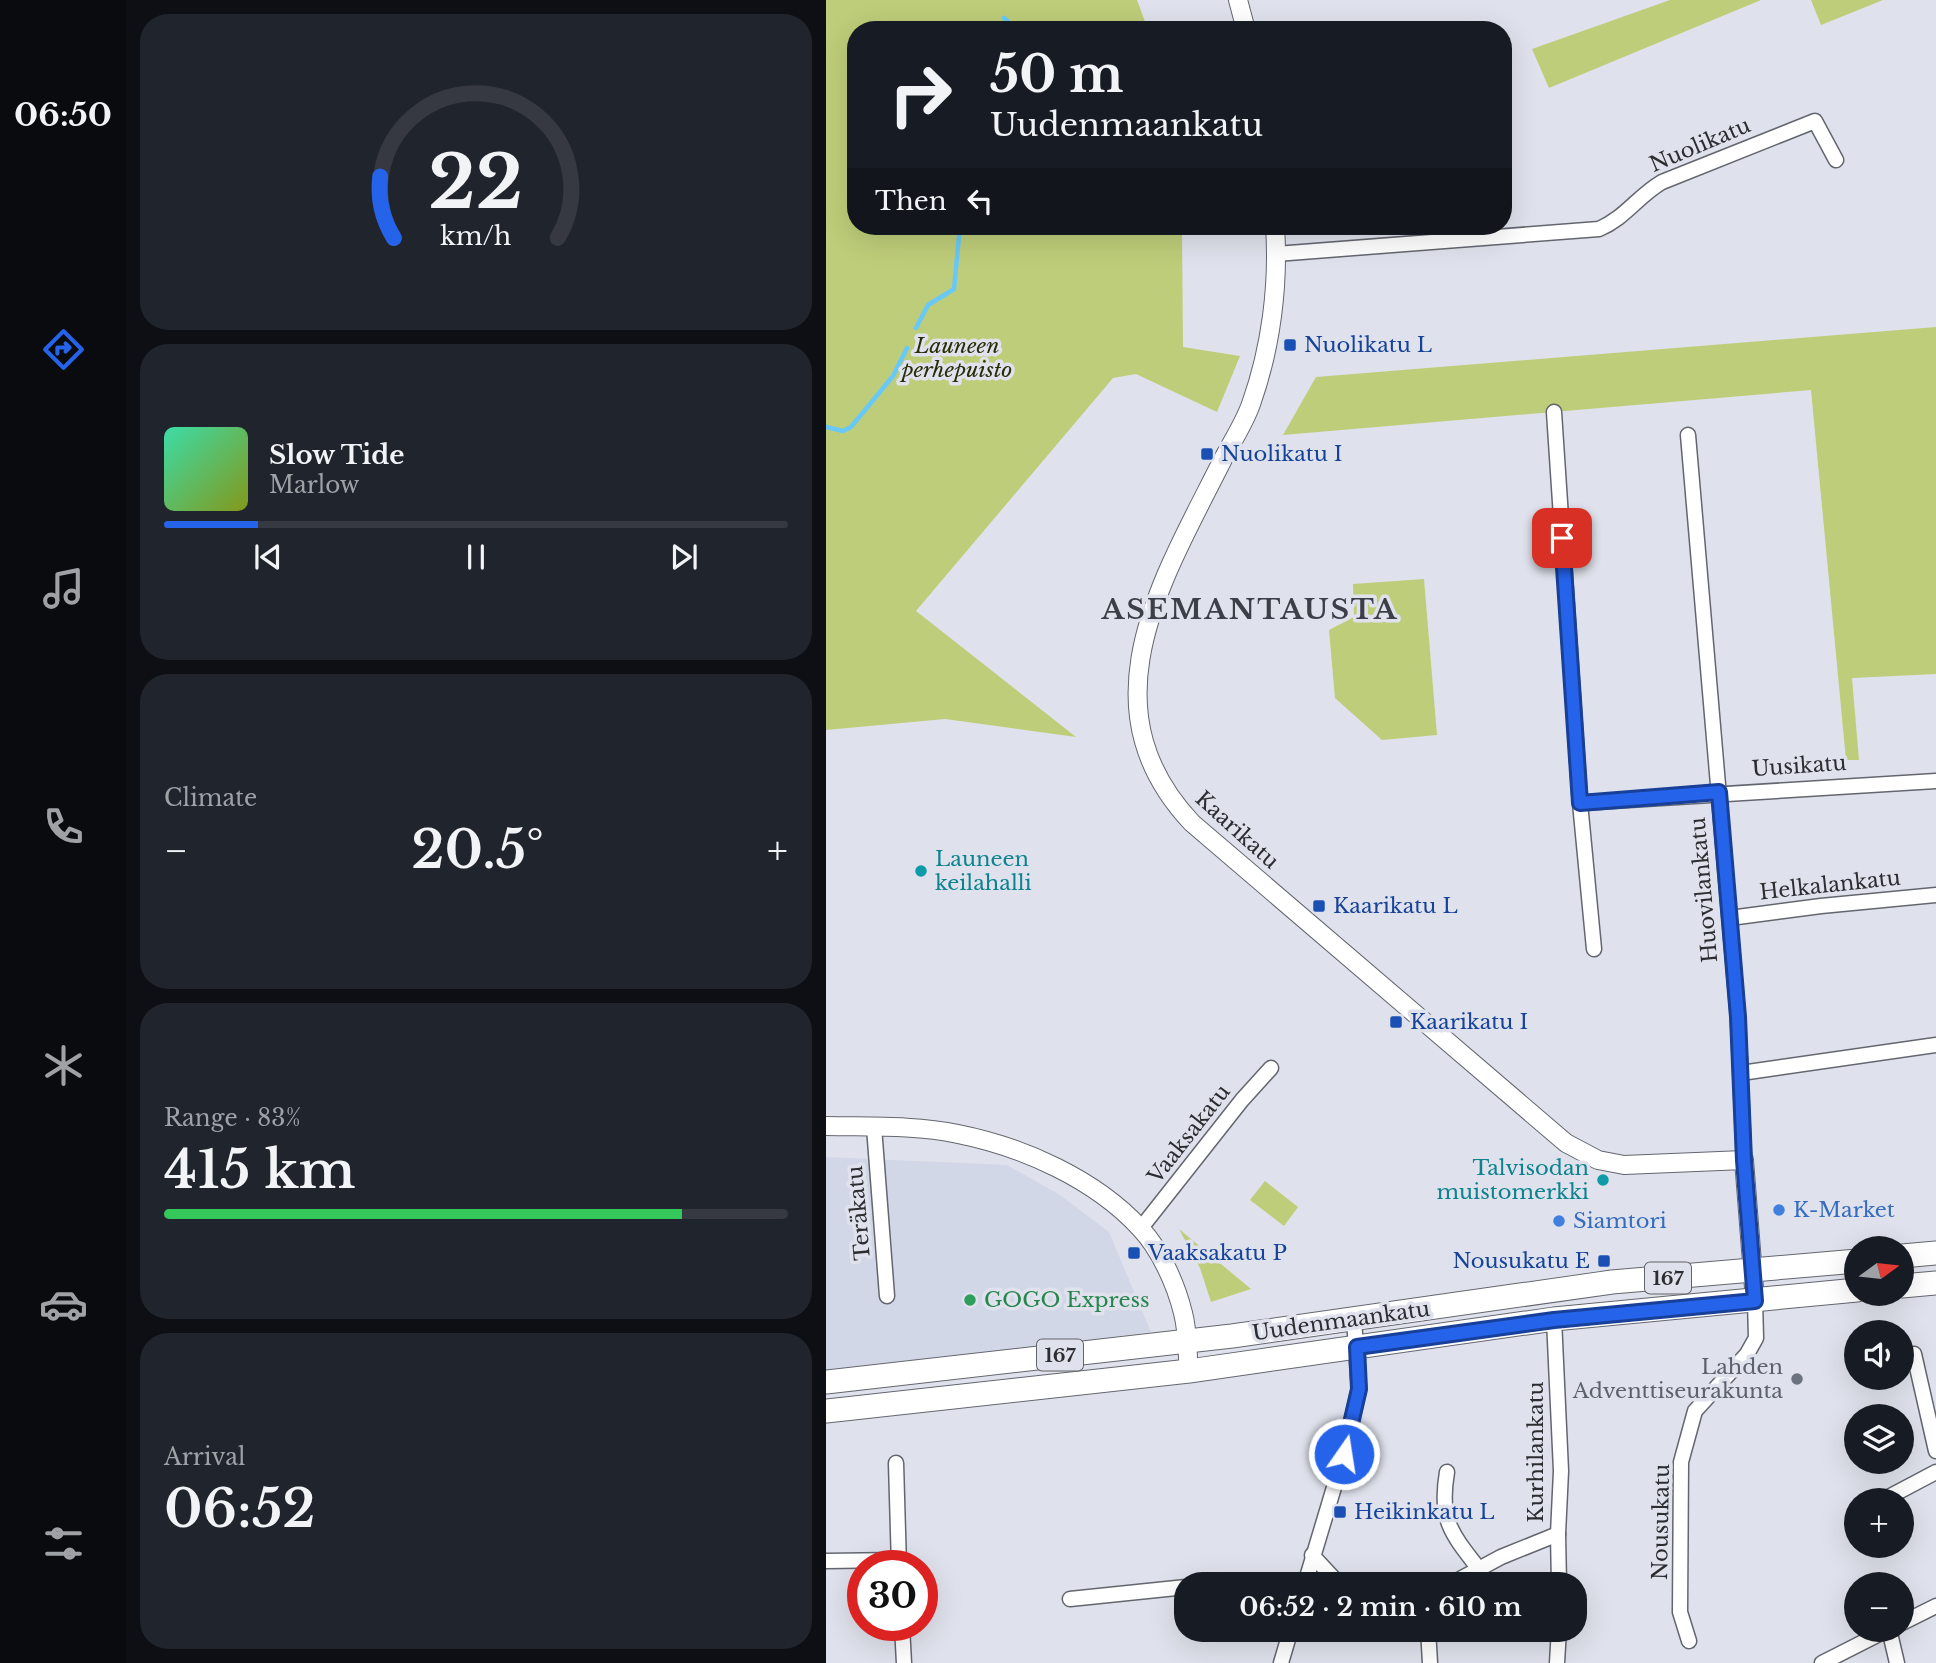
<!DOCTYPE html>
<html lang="en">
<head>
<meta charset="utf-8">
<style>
  body { margin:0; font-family:"Libre Baskerville",serif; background:#20242c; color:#f1f3f6; height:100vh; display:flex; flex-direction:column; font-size:26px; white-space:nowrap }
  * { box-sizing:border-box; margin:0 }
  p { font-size:23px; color:#9ea1a6 }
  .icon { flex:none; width:38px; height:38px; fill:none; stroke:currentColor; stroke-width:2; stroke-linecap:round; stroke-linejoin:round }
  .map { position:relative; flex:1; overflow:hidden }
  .side { display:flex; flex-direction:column; gap:14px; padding:14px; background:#0d0f14; width:700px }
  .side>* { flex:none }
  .guide { position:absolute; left:21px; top:21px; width:665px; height:214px; border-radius:28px; box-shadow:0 7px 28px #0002; background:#171b24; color:#f1f3f6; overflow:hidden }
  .needle { width:46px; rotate:75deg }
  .buttons { position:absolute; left:1018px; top:1236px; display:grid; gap:14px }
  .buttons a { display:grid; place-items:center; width:70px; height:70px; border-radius:50%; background:#171b24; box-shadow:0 7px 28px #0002; font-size:35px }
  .speed { position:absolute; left:21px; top:1550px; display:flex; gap:14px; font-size:35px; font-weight:700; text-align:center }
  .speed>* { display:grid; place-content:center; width:91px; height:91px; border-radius:50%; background:#171b24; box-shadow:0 7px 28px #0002; line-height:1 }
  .speed .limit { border:10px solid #d22; background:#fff; color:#111 }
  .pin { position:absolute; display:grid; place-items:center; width:60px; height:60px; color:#fff; margin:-30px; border-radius:14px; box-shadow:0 4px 10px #0006 }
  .me { position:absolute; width:77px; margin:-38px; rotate:13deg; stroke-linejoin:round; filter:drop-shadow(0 0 5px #0008) }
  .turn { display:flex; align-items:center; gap:24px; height:147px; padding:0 28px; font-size:32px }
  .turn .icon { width:91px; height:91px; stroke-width:2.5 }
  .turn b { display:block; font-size:49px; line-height:60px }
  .then { display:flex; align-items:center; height:66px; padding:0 28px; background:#0003; gap:14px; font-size:26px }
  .big { font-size:52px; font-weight:600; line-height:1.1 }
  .side .tile { flex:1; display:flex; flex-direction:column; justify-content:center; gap:10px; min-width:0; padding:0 24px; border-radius:28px; background:#20242c }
  .side .dial { align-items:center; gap:0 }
  .dial svg { height:182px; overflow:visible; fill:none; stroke:#363941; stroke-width:7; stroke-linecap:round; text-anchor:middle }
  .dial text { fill:#f1f3f6; stroke:none }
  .song { display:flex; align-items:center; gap:21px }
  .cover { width:84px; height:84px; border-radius:10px; background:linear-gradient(135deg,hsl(160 70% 55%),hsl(70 70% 35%)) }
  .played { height:7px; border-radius:4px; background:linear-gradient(90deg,#2563eb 15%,#363941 15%) }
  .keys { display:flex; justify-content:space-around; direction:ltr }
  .heat { display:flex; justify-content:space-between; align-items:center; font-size:38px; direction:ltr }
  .charge { height:10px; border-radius:5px; background:linear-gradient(90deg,#34c759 83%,#363941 0) }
  .trip { position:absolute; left:348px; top:1572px; width:413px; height:70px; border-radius:28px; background:#171b24; box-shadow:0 7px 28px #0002; font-weight:600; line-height:70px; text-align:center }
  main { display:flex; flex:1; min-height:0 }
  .tabs { display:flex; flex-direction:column; width:126px; justify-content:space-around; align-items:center; background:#090b0e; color:#9ea1a6 }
  .tabs .icon { width:49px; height:49px }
  .tabs .selected { color:#2563eb }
  .tabs b { font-size:32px; color:#f1f3f6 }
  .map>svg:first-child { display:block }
  .built { fill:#d2d7e7 }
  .green { fill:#becd79 }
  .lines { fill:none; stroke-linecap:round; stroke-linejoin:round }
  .stream { stroke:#68c8f7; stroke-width:4.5 }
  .minor-casing { stroke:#64666f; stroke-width:17 }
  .tertiary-casing { stroke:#64666f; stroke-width:20 }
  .primary-casing { stroke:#64666f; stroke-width:25 }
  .minor { stroke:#fff; stroke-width:14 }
  .tertiary { stroke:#fff; stroke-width:18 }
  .primary { stroke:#fff; stroke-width:23 }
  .route-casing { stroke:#184099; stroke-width:18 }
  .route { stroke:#2563eb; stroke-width:12 }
  .transit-dot { fill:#1a4fb4; stroke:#dfe2ec; stroke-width:2.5 }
  .culture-dot { fill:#0f9aa8; stroke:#dfe2ec; stroke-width:2.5 }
  .shop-dot { fill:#3f7fe0; stroke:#dfe2ec; stroke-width:2.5 }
  .leisure-dot { fill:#2e9e5b; stroke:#dfe2ec; stroke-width:2.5 }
  .worship-dot { fill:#6b7280; stroke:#dfe2ec; stroke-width:2.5 }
  .labels { text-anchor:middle; stroke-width:7; stroke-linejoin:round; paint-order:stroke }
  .shield { fill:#dfe2ec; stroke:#626369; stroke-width:2 }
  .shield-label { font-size:19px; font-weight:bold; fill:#2c2d31 }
  .street-label { font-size:21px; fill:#2c2d31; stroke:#dfe2ec }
  .transit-label { font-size:21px; fill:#164399; stroke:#dfe2ec; text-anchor:start }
  .park-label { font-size:21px; font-style:italic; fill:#282d07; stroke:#dfe2ec }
  .culture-label { font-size:21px; fill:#0d838f; stroke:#dfe2ec; text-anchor:start }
  .shop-label { font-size:21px; fill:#366cbe; stroke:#dfe2ec; text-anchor:start }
  .leisure-label { font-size:21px; fill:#27864d; stroke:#dfe2ec; text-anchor:start }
  .worship-label { font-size:21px; fill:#5b616d; stroke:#dfe2ec; text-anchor:end }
  .district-label { font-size:28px; font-weight:bold; letter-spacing:2px; fill:#3c3f47; stroke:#dfe2ec }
</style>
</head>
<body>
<main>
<nav class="tabs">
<b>06:50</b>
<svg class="icon selected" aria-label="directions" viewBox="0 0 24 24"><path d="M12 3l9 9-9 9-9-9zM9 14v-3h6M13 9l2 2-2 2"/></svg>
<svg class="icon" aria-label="music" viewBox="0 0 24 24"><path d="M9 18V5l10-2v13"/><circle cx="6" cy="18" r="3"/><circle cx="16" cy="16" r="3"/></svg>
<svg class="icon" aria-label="phone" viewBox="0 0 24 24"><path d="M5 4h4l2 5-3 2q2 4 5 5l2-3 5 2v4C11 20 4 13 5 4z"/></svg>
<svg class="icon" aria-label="climate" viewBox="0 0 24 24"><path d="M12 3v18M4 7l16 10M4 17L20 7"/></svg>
<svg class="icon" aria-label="car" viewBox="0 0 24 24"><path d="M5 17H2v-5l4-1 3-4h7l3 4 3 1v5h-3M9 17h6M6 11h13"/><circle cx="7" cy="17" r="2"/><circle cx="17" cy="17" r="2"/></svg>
<svg class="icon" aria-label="filters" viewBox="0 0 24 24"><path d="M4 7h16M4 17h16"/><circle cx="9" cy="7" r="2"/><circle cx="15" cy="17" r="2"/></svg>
</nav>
<section class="side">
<div class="tile dial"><svg viewBox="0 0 100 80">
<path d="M14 69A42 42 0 1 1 86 69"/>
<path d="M14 69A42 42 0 0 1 8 42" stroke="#2563eb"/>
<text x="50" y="56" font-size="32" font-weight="700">22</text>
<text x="50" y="72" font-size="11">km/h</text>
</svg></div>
<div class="tile">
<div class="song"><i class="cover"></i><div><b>Slow Tide</b><p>Marlow</p></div></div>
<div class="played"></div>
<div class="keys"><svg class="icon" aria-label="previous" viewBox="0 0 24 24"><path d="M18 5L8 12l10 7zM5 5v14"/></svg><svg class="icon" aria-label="pause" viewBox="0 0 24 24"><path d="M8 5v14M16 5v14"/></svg><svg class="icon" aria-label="next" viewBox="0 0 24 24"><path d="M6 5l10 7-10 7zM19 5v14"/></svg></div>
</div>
<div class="tile"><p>Climate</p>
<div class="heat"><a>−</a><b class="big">20.5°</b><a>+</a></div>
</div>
<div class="tile"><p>Range · 83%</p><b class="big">415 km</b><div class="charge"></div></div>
<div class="tile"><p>Arrival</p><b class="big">06:52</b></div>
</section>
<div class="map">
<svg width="1110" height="1663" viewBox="0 0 1110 1663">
  <rect width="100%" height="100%" fill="#dfe2ec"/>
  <polygon class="built" points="0,1157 181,1165 234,1195 283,1232 325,1332 0,1373"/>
  <g class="green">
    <polygon points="0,0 311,0 322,30 30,30 30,226 356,226 357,347 414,356 391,412 310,374 287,378 90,611 250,737 119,719 0,730"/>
    <polygon points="844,0 935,0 723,88 706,49"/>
    <polygon points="985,0 1057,0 995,25"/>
    <polygon points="1110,327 1110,674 1026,678 1033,760 1020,760 985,390 457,435 490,377"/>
    <polygon points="598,579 611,735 556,740 509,698 503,630 528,617 527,584"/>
    <polygon points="439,1181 472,1207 458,1226 424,1200"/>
    <polygon points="353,1229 425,1289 385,1302 374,1268"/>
  </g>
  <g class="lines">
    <g class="stream">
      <polyline points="178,18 191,30"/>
      <polyline points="90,328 102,305 128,289 134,226"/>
      <polyline points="0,427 17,431 25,427 67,376 81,348"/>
    </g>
    <g class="minor-casing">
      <g id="minor">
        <path d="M450,254l323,-25c26,-11 39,-33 63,-47l153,-61 21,39"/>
        <polyline points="728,412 754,803 768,949"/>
        <polyline points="862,435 912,1018 918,1160"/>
        <polyline points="754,803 1110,781"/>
        <polyline points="904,918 995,906 1110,895"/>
        <polyline points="915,1073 1110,1045"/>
        <polyline points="48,1127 61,1296"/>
        <polyline points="315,1228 416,1100 445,1068"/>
        <polyline points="728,1319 735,1471 732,1534 733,1584"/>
        <polyline points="1088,1354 1110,1451"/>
        <polyline points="70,1463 73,1566"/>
        <path d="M621,1472c-8,47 3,60 32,97"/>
        <polyline points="1057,1500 1110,1472"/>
        <polyline points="486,1555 513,1584"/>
        <polyline points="0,1561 72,1560"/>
        <polyline points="389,1584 432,1581 450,1584"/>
        <polyline points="479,1584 518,1454 533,1389 528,1320"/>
        <polyline points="625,1584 675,1557 732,1534"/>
        <polyline points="244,1599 360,1587"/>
        <polyline points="1076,1623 1110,1606"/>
        <polyline points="76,1626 78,1663"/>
        <polyline points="602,1629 604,1663"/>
        <polyline points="1063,1629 1071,1663"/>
        <polyline points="863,1641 854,1612 855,1462 869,1411 921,1354 930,1338 929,1301"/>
        <polyline points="455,1663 465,1629"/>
        <polyline points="731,1663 733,1629"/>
        <polyline points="996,1663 1063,1629"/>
      </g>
    </g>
    <g class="tertiary-casing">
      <g id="tertiary">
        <polyline points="412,0 420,30"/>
        <path d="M449,226c4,59 -4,122 -24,178 -7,20 -20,39 -29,57 -59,118 -140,245 -30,362l374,320 32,17 26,5 120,-5 11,141"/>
        <path d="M0,1126c44,1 89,-1 132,8 65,13 137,45 182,94 20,21 36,56 43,85 5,18 4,39 6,58"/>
      </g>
    </g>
    <g class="primary-casing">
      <g id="primary">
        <polyline points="1076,1256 1110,1253"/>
        <polyline points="1076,1286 1110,1283"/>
        <polyline points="0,1382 406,1336 786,1282 1031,1261"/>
        <polyline points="0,1411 363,1371 728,1319 1031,1290"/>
      </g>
    </g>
    <use href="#minor" class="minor"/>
    <use href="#tertiary" class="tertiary"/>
    <use href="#primary" class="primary"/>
  </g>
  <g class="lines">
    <g class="route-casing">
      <polyline id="route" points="518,1454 533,1389 531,1347 728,1320 929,1301 918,1160 912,1017 893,792 754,803 736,538"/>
    </g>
    <use href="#route" class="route"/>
  </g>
  <g class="transit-dot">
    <rect x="457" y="338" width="14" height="14" rx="3.5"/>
    <rect x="374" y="447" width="14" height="14" rx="3.5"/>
    <rect x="486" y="899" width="14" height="14" rx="3.5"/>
    <rect x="563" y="1015" width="14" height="14" rx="3.5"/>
    <rect x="301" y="1246" width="14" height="14" rx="3.5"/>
    <rect x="771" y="1254" width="14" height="14" rx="3.5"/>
    <rect x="507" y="1505" width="14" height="14" rx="3.5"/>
  </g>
  <g class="culture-dot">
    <circle cx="95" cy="871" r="7"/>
    <circle cx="777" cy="1180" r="7"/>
  </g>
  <g class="shop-dot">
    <circle cx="953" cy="1210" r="7"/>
    <circle cx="733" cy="1221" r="7"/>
  </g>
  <circle class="leisure-dot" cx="144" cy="1300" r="7"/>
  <circle class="worship-dot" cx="971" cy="1379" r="7"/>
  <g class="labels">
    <g class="shield">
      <rect x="819" y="1262.5" width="46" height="31" rx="5"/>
      <rect x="211" y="1339.5" width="46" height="31" rx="5"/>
    </g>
    <g class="shield-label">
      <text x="842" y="1285">167</text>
      <text x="234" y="1362">167</text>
    </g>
    <g class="street-label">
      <text transform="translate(874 145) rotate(-23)" y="7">Nuolikatu</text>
      <text transform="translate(973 766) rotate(-4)" y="7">Uusikatu</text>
      <text transform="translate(411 830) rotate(42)" y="7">Kaarikatu</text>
      <text transform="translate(1004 885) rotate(-6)" y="7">Helkalankatu</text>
      <text transform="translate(878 890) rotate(-95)" y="7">Huovilankatu</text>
      <text transform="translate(363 1134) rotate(-52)" y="7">Vaaksakatu</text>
      <text transform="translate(33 1213) rotate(-95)" y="7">Teräkatu</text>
      <text transform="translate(515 1321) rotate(-8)" y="7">Uudenmaankatu</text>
      <text transform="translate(710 1452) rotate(-90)" y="7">Kurhilankatu</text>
      <text transform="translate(835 1522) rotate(-89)" y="7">Nousukatu</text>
    </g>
    <g class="transit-label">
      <text x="478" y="352">Nuolikatu L</text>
      <text x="395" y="461">Nuolikatu I</text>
      <text x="507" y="913">Kaarikatu L</text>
      <text x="584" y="1029">Kaarikatu I</text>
      <text x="322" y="1260">Vaaksakatu P</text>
      <text x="764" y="1268" text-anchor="end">Nousukatu E</text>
      <text x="528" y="1519">Heikinkatu L</text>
    </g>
    <g class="park-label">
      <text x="131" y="353">Launeen<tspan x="131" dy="24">perhepuisto</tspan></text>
    </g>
    <g class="culture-label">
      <text x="109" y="866">Launeen<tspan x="109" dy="24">keilahalli</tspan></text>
      <text x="763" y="1175" text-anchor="end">Talvisodan<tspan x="763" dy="24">muistomerkki</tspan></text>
    </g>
    <g class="shop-label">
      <text x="967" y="1217">K-Market</text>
      <text x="747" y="1228">Siamtori</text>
    </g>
    <g class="leisure-label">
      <text x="158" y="1307">GOGO Express</text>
    </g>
    <g class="worship-label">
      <text x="957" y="1374">Lahden<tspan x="957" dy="24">Adventtiseurakunta</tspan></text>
    </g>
    <g class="district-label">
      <text x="424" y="619">ASEMANTAUSTA</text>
    </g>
  </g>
</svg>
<div class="buttons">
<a><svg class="needle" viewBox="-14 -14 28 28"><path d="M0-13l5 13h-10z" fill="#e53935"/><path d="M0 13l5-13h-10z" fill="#9ea1a6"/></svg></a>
<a><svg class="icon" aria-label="sound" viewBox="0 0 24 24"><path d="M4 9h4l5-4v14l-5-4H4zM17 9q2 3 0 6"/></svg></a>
<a><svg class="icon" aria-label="layers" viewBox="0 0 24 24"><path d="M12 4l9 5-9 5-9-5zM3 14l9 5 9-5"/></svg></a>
<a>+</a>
<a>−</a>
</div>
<div class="speed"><div class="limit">30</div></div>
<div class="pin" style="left:736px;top:538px;background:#d93025"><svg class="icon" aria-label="arrive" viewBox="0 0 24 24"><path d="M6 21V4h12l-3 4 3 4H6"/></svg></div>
<svg class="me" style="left:518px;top:1454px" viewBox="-20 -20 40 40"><circle r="17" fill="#2563eb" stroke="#fff" stroke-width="3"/><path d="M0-11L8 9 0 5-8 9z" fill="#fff"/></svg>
<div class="trip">06:52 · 2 min · 610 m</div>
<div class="guide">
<div class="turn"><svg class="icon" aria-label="right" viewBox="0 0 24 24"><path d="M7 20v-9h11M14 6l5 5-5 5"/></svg><div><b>50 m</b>Uudenmaankatu</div></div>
<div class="then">Then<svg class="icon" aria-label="left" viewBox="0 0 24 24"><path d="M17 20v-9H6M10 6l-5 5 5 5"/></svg></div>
</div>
</div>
</main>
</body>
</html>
